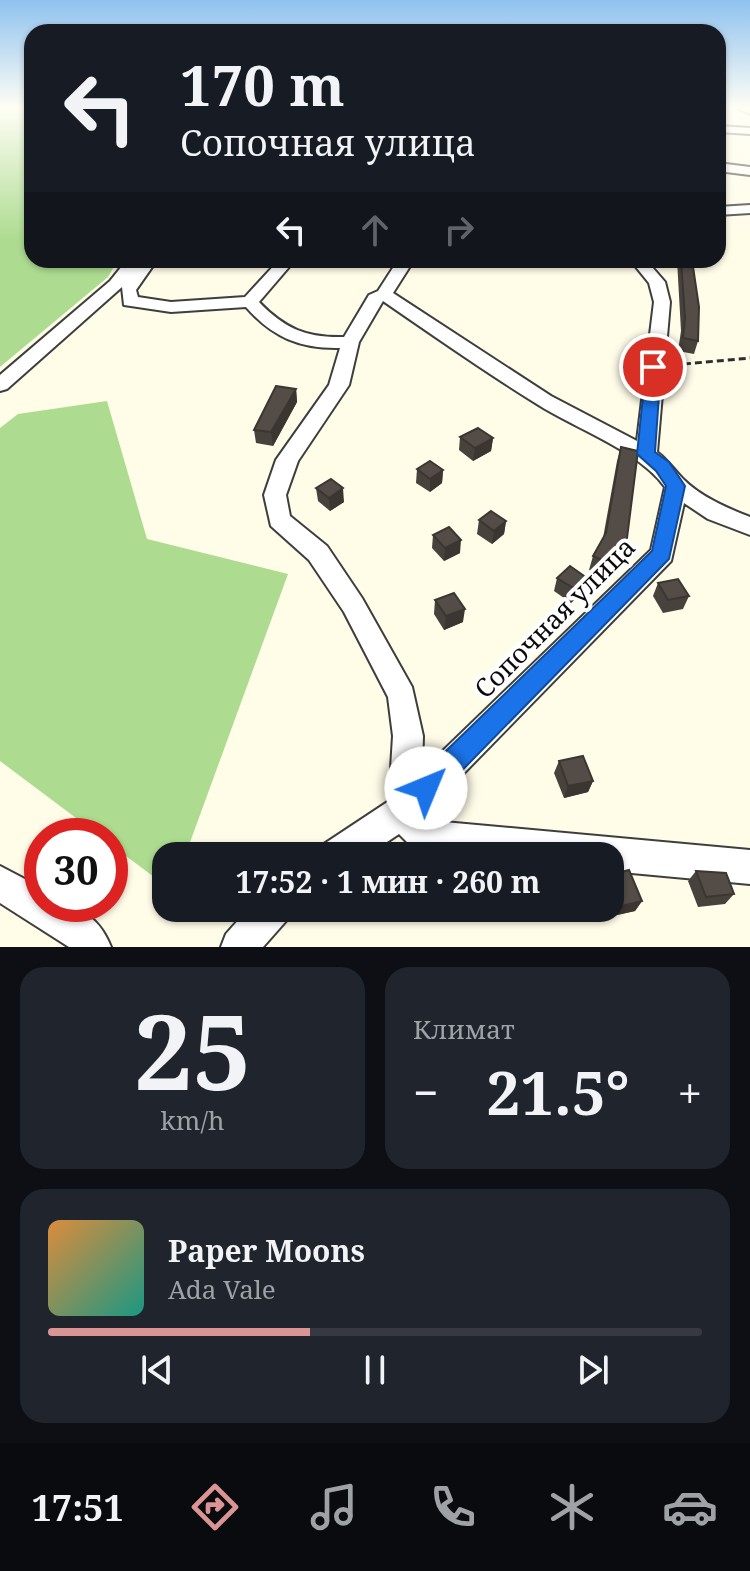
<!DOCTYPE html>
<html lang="ru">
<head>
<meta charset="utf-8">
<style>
  body { margin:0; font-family:"Noto Serif",serif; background:#20242c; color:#f1f3f6; height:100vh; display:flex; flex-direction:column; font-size:30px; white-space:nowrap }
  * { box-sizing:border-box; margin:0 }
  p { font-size:26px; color:#9ea1a6 }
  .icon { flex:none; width:44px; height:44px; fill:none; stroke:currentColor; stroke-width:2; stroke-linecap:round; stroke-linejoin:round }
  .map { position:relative; height:947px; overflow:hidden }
  .details { display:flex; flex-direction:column; gap:20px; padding:20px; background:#0d0f14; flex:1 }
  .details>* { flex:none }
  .guide { position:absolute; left:24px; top:24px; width:702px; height:244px; border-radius:24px; box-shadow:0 2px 6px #0004; background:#171b24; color:#f1f3f6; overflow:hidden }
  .speed { position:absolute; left:24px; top:818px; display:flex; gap:16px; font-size:40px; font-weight:700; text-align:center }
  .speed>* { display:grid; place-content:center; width:104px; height:104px; border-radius:50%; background:#171b24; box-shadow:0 2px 6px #0004; line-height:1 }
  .speed .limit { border:12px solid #d22; background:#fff; color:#111 }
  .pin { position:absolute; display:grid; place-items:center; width:68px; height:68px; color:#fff; margin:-34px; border:4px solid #fff; border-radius:50%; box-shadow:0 2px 8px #0007 }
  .me { position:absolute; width:88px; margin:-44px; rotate:45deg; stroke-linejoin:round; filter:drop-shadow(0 0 6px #0008) }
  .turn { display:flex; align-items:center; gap:28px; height:168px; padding:0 24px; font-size:36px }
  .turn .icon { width:104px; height:104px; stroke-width:2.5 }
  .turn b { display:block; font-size:56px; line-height:68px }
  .lanes { display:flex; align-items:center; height:76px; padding:0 24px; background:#0003; justify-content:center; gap:40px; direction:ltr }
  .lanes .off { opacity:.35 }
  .big { font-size:60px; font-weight:700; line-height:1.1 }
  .details .widget { flex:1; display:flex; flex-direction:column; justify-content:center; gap:12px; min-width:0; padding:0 28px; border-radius:24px; background:#20242c }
  .details .dial { align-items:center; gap:0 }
  .dial b { font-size:104px; line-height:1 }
  .song { display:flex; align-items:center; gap:24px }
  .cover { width:96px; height:96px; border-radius:12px; background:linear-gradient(135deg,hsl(30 70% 55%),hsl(170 70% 35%)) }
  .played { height:8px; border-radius:4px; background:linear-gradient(90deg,#db9494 40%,#363941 40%) }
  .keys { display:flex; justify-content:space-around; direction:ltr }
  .heat { display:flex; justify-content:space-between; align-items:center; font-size:44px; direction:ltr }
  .details .tiles { flex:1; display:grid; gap:20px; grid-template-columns:1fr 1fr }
  .widget:last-child { grid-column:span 2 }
  .trip { position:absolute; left:152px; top:842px; width:472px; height:80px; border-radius:24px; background:#171b24; box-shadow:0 2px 6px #0004; font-weight:700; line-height:80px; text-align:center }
  .tab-bar { display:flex; height:128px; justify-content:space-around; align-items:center; background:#090b0e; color:#9ea1a6 }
  .tab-bar .icon { width:56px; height:56px }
  .tab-bar .on { color:#db9494 }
  .tab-bar b { font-size:36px; color:#f1f3f6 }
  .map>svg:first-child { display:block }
  .forest { fill:#addc90 }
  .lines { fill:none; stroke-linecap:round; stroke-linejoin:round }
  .minor-casing { stroke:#3e3e3e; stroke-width:4 }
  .path { stroke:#2d2d2d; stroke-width:3; stroke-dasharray:7 4; stroke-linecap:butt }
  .minor { fill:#fff; fill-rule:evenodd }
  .wall { fill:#48423d }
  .shaded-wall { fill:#3b3632 }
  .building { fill:#544d47; stroke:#3b3632; stroke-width:2 }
  .route { fill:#1a73e8; stroke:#114b97; stroke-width:2 }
  .labels { text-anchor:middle; stroke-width:8; stroke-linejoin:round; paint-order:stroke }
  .street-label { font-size:26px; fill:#0b0b0b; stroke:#fff }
</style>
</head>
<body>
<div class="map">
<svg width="750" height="947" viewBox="0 0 750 947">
  <rect width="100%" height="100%" fill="#fffce8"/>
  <g class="forest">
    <polygon points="0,107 32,110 32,260 118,260 108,277 0,367"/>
    <polygon points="107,401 147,539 288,574 185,856 166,856 166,886 110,844 110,836 100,836 0,761 0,428 18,414"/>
  </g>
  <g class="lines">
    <g class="minor-casing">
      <g id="minor">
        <polygon points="735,107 750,107 750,114"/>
        <polygon points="718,126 750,128 750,134 718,132"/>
        <polygon points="718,163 750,167 750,175 718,171"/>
        <polygon points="750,205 750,213 718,215 718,207"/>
        <path d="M134,260l5,4 2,-4h16l-21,30 2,7 33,5 74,-5 34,-37h16l-36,42c26,27 48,36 85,35l25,-42 9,-4 20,-31h16l-21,33 158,103 86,45 17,-139 -5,-19 -13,-16 3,-7h16l-3,7 13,15 5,20 -13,150c11,8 17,18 26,27 18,18 44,29 67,38v18l-42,-16 -24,-16 -13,58 -247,253 9,7 317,29v34l-140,-13v-15l-184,-2 -12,-5 -15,-15 -33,22h-47l5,-12 65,-43 4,-65 -5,-39 -44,-85 -35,-52 -38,-34 -7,-31 12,-35 53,-75 11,-37c-40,1 -68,-11 -94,-41l-75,5 -47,-7 -2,-18 -115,102 -7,2v-16l110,-94 16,-20zM383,301c51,35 102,71 154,103 39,25 101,46 128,83l-14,63 -229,221 1,-35 -11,-49 -50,-89 -35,-52 -37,-30 -4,-21 12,-34 51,-76 10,-43z"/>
        <path d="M0,866l42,22v16c34,0 56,10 69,43h-42l-69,-44z"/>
        <polygon points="249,908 291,908 286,921 263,947 221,947 226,934"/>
      </g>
    </g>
    <polyline class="path" points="673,365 750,358"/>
    <use href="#minor" class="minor"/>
  </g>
  <g class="wall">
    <polygon points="677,260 692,260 698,341 694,354 678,351 681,331"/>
    <polygon points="296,389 297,402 273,446 256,443 254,430"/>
    <polygon points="460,437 493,438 491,451 473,461 459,450"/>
    <polygon points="621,447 622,552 608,578 589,570 593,556 603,538 617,461"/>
    <polygon points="417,469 443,470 442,483 430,492 416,483"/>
    <polygon points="316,488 344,502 330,511 318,501"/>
    <polygon points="479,520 506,521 504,534 492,544 477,534"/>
    <polygon points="433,535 460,553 444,561 432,548"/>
    <polygon points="557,578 583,591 571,603 554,591"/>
    <polygon points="658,583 689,596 683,609 663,613 653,596"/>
    <polygon points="435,600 463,622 444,630 434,614"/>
    <polygon points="559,761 593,781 588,792 564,798 554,773"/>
    <polygon points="696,871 734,894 725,904 698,907 688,881"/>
    <polygon points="610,875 642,901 635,911 608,917 604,908 610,908"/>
  </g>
  <g class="shaded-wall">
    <polygon points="296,389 297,402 273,446 271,432"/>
    <polygon points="493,438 491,451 473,461 475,448"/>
    <polygon points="443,470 442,483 430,492 430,479"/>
    <polygon points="343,488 344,502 330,511 329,498"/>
    <polygon points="506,521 504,534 492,544 494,531"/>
    <polygon points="627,538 622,552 608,578 613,565"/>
    <polygon points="461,540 460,553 444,561 445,548"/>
    <polygon points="587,578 583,591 571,603 575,589"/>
    <polygon points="465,609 463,622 444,630 446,616"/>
    <polygon points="593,781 588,792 564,798 568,786"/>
    <polygon points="642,901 635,911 608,917 614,908"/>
  </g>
  <g class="building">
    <polygon points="681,260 692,260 699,307 698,341 683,338 685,318"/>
    <polygon points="276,386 296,389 271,432 254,430"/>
    <polygon points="478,428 493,438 475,448 460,437"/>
    <polygon points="621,447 638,451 627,538 613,565 593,556 606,533"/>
    <polygon points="430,461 443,470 430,479 417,469"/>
    <polygon points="331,479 343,488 329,498 316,488"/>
    <polygon points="491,511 506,521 494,531 479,520"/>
    <polygon points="449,527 461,540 445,548 433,535"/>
    <polygon points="570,566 587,578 575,589 557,578"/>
    <polygon points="678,579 689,596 668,600 658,583"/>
    <polygon points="454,593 465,609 446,616 435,600"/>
    <polygon points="583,756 593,781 568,786 559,761"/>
    <polygon points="629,870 642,901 614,908 610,897 610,875"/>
    <polygon points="696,871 726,873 734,894 706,897"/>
  </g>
  <linearGradient id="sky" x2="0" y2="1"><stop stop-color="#8fc2ef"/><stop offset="0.45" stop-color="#fffef5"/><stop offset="1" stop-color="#fffef5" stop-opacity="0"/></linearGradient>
  <rect width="750" height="240" fill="url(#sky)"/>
  <polygon class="route" points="653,362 661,367 655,452 669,462 685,486 669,559 436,797 426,801 417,797 413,788 417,779 652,551 666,486 656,471 637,454 646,367"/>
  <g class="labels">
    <g class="street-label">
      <text transform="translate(555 618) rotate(-45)" y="9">Сопочная улица</text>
    </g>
  </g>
</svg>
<div class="speed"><div class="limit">30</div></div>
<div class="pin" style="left:653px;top:367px;background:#d93025"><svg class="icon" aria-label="arrive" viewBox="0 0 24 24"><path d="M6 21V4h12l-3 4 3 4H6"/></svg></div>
<svg class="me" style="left:426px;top:788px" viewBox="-20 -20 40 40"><circle r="19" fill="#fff"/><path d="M0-13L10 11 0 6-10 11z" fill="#1a73e8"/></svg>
<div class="trip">17:52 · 1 мин · 260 m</div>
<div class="guide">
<div class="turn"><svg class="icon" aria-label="left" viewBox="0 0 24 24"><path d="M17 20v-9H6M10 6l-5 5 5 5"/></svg><div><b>170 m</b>Сопочная улица</div></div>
<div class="lanes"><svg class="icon" aria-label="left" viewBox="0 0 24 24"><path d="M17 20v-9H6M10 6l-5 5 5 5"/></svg><svg class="icon off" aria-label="ahead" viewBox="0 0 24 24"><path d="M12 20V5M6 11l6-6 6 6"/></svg><svg class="icon off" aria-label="right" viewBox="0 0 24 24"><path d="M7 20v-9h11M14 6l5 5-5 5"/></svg></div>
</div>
</div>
<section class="details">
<div class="tiles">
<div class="widget dial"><b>25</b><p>km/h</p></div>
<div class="widget"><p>Климат</p>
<div class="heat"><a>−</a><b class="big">21.5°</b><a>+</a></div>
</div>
<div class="widget">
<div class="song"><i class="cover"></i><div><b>Paper Moons</b><p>Ada Vale</p></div></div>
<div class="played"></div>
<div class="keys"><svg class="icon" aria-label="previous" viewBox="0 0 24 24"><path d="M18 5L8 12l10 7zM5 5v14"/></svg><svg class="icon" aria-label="pause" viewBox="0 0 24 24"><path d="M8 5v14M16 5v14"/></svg><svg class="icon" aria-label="next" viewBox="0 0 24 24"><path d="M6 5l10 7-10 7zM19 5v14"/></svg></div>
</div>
</div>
</section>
<nav class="tab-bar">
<b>17:51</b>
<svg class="icon on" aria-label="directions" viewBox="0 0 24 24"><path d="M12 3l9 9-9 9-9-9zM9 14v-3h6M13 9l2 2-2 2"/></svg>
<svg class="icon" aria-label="music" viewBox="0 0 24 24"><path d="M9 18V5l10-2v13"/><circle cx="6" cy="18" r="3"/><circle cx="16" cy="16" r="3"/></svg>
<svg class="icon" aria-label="phone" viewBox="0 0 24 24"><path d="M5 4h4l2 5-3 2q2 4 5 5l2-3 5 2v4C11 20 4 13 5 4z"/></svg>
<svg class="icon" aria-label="climate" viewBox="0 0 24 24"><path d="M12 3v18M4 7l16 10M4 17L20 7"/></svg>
<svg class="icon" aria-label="car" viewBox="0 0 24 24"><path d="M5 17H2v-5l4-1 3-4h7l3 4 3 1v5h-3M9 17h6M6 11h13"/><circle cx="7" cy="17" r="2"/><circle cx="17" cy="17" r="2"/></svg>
</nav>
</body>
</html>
